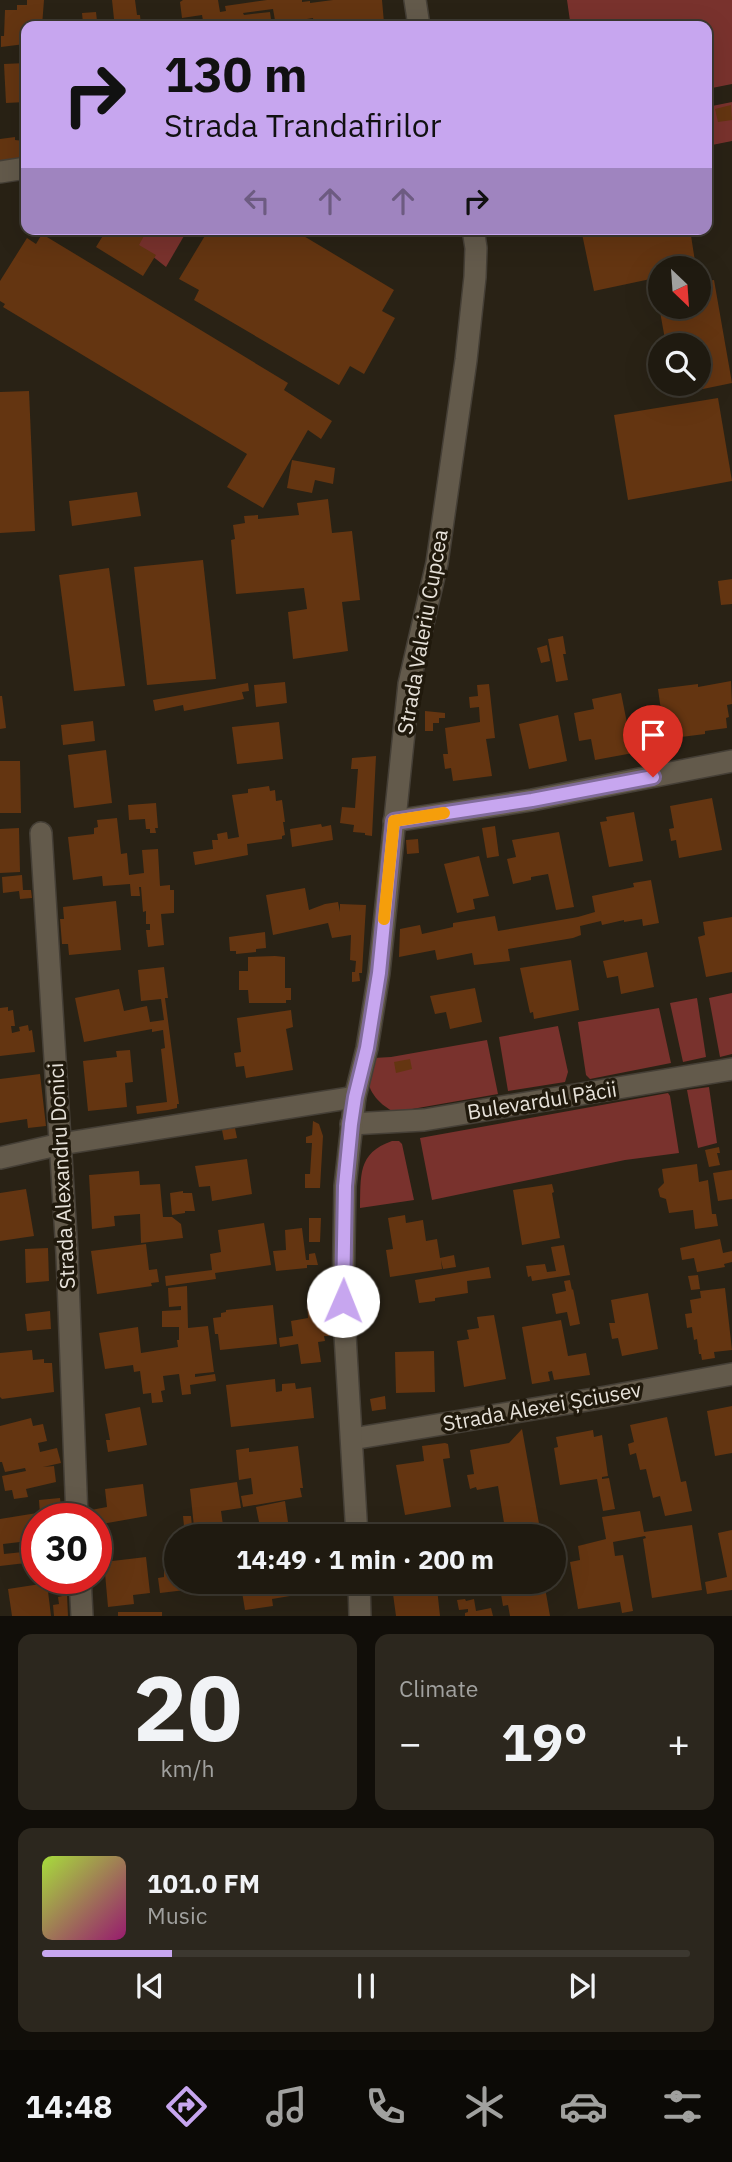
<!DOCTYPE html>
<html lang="en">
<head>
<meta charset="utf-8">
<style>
  body { margin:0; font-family:"IBM Plex Sans",sans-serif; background:#2c271e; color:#f1f3f6; height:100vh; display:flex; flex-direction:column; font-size:26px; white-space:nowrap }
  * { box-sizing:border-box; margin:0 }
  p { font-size:23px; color:#a1a19f }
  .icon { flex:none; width:38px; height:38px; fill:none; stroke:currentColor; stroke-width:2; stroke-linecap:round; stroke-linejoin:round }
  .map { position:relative; height:1616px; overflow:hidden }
  .panel { display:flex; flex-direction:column; gap:18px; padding:18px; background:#110e09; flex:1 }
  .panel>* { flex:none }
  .banner { position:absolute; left:21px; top:21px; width:691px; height:214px; border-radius:14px; box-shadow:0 7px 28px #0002,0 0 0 2px #3c3830; background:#c7a6ef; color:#111; overflow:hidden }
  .needle { width:46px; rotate:155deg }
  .buttons { position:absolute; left:648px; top:256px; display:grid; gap:14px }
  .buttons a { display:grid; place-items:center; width:63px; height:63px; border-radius:50%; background:#1f1a10; box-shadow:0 7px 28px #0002,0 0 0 2px #3c3830; font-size:35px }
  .speed { position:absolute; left:21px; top:1503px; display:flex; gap:14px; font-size:35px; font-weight:700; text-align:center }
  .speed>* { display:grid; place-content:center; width:91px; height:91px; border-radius:50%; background:#1f1a10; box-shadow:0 7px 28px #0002,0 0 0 2px #3c3830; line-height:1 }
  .speed .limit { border:10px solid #d22; background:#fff; color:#111 }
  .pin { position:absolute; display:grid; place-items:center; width:60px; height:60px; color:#fff; margin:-72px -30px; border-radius:50% 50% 50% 0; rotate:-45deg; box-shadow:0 0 7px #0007 }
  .pin .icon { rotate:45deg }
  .me { position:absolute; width:77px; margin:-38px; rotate:1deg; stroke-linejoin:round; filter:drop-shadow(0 0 5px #0008) }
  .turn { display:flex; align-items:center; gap:24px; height:147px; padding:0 28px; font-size:32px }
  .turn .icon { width:91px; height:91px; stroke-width:2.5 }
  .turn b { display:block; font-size:49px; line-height:60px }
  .lanes { display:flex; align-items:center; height:66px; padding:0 28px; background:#0003; justify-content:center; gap:35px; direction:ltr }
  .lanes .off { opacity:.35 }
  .big { font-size:52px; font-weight:700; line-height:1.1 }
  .panel .tile { flex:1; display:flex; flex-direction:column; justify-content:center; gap:10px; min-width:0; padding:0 24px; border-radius:14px; background:#2c271e }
  .panel .dial { align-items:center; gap:0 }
  .dial b { font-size:91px; line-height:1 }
  .song { display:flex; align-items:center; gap:21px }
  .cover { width:84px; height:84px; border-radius:10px; background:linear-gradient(135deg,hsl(80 70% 55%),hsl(320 70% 35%)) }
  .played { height:7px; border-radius:4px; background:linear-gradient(90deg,#c7a6ef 20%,#3c3830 20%) }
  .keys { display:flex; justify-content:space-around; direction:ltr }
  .heat { display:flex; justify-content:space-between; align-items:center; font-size:38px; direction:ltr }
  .panel .tiles { flex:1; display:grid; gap:18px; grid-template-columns:1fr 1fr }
  .tile:last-child { grid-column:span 2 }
  .trip { position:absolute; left:164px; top:1524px; width:402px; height:70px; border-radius:35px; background:#1f1a10; box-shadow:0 7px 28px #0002,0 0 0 2px #3c3830; font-weight:700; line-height:70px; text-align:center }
  .menu { display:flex; height:112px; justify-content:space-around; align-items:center; background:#0c0a06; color:#a1a19f }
  .menu .icon { width:49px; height:49px }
  .menu .current { color:#c7a6ef }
  .menu b { font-size:32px; color:#f1f3f6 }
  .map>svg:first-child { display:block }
  .green { fill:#79322d }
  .building { fill:#643511 }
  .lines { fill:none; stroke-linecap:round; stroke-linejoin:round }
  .street-casing { stroke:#453f36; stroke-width:24 }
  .street { stroke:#635a4b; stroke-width:21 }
  .route-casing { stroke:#816c9b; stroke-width:18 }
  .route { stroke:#c7a6ef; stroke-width:12 }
  .slow { stroke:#f59e0b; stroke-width:12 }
  .labels { text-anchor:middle; stroke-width:7; stroke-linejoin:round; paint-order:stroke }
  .street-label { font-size:21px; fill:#e7e2da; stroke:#20190c }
</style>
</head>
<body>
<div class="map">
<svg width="732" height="1616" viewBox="0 0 732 1616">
  <rect width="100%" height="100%" fill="#292215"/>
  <g class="green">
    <polygon points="567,0 732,0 732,84 707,89 707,26 551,26 570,21"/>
    <polygon points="732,102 732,141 707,146 707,107"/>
    <polygon points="118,229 188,229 166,267"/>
    <polygon points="732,993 732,1054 720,1057 709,998"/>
    <polygon points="697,998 706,1057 683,1062 670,1003"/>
    <polygon points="659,1008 671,1063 590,1079 586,1075 578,1022"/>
    <polygon points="558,1026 568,1072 565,1082 508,1091 499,1037"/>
    <path d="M487,1040l11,54 -103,18c-13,-5 -29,-21 -27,-37 1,-5 4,-12 6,-17l17,-1z"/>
    <polygon points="709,1087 717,1143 698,1148 687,1090"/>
    <polygon points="668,1093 670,1096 679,1153 625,1160 432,1200 420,1138"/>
    <path d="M392,1141h7l3,3 12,56 -54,8c1,-32 -3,-55 32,-67z"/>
  </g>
  <g class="building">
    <polygon points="27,0 44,0 42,26 26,26 25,44 1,47 1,36 4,36 5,10 17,10 17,5 27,5"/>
    <polygon points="112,0 135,0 137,15 140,15 141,25 78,26 78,23 83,23 82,13 96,12 97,21 114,19"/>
    <polygon points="183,0 218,0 220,12 226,11 225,6 267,0 302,0 302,2 310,1 310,3 333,0 382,0 384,23 360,26 314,26 313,18 295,21 296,26 276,26 273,9 243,13 244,15 270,12 272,26 204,26 202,15 182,18 180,2"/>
    <polygon points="26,63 26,102 6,103 4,64"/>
    <polygon points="731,105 732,120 718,122 715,109"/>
    <polygon points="15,137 15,140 24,141 26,158 0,162 0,139"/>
    <polygon points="107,229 113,229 126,237 130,229 137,229 145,234 139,245 156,255 143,276 96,247"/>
    <polygon points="209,229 292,229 394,290 382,311 395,318 364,374 350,366 339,385 194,300 199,290 179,279"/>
    <polygon points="581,229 690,229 696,268 660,268 660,277 594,291"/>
    <polygon points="42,234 288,383 284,390 332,421 321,439 308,430 263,508 227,487 247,454 3,307 5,304 0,301 0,281 27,238 36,244"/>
    <polygon points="714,280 732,383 674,395 672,383 698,383 698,345 666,345 659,306 698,306 698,282"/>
    <polygon points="29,391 35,531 0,533 0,392"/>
    <polygon points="718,398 732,481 628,500 614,415"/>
    <polygon points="292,460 335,468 333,484 315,480 312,493 287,488"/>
    <polygon points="137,492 141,516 72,526 69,501"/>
    <polygon points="328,499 332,533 352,531 360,600 342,602 348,651 293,659 288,612 307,609 304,588 236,594 231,540 235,539 233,525 245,523 244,516 258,515 258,519 299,515 297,503"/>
    <polygon points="203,560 216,679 147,685 134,567"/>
    <polygon points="109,568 125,686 74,691 59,575"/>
    <polygon points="732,579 732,604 721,605 718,581"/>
    <polygon points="563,636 566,654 563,654 568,680 556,682 548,639"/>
    <polygon points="547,645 550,661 541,663 537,648"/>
    <polygon points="731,681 732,704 727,705 729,717 726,718 727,728 705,731 705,734 665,739 658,689 698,684 698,687"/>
    <polygon points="285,682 287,703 256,707 254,685"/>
    <polygon points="248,683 249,691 242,692 244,699 184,711 183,705 155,711 153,700"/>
    <polygon points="489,684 495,738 486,739 492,776 453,781 451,768 445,769 443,754 448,754 445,728 480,722 479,707 470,708 469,697 478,696 477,685"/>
    <polygon points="621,693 633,753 595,760 591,739 579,741 574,713 594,709 592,699"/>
    <polygon points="0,696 2,696 6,728 0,729"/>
    <polygon points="425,711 445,713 445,718 439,718 439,723 433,723 433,731 425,731"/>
    <polygon points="558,715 567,761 529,769 519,724"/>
    <polygon points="93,721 95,741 63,745 61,725"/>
    <polygon points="279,722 283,759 237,764 232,727"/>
    <polygon points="106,750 112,803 74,808 68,755"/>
    <polygon points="376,756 372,836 365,835 365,833 353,832 354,825 340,823 342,807 355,808 358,769 351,769 352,758"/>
    <polygon points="0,761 20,761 21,813 0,813"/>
    <polygon points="269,786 270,791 275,790 276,801 282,800 285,822 283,822 285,835 282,836 282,839 247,844 248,855 195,865 193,852 213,849 212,840 218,840 217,834 227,832 228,839 239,837 232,795 248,793 248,789"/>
    <polygon points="712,798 722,850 679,858 676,840 671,841 669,829 674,828 670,806"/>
    <polygon points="156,803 158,828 155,828 156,833 150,833 150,829 146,829 145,819 129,820 128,805"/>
    <polygon points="634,812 643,861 609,867 600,822 607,821 606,817"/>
    <polygon points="117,818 121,854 127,853 129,875 144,873 142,850 158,849 160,886 170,885 170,890 174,890 174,913 161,914 164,945 148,947 146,930 150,930 150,924 146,924 146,911 143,912 141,887 139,887 140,896 131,896 130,884 103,886 102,876 73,880 68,837 94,834 94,828 98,827 97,820"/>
    <polygon points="321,824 322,827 331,825 333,840 292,847 290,829"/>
    <polygon points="495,826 499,856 487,858 482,828"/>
    <polygon points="19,828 20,872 0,873 0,829"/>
    <polygon points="559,832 574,907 556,910 548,874 531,877 531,880 513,884 507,859 516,857 512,840"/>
    <polygon points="418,839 419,853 407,854 406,840"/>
    <polygon points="479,856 489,896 473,899 475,909 457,913 444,864"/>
    <polygon points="22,875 23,890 31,890 32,898 20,899 19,891 3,893 2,877"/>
    <polygon points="651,880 659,923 643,926 642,919 624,922 624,920 602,925 601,921 580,926 581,935 573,938 508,949 510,961 474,965 472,953 437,960 435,950 399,957 400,929 420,925 422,934 453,927 453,923 495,916 498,931 578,917 595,912 592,896 634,887 633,883"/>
    <polygon points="305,888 309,910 325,904 338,902 340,912 340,904 366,905 362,973 359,973 360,981 352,982 352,972 355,972 356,961 350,960 351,935 332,938 328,923 273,935 266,895"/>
    <polygon points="116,901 121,950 69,955 68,944 62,944 60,919 64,919 63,907"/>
    <polygon points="732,917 732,972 706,977 698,937 705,935 703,922"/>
    <polygon points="265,932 266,948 256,949 256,952 236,954 236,951 230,951 229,937"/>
    <polygon points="647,952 654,987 621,994 618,976 607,978 603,961"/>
    <polygon points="275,956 285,957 285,988 291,988 291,1000 286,1000 286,1003 249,1003 248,990 239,990 239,971 248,971 248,957"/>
    <polygon points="571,960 579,1010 534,1019 533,1012 530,1013 520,968"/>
    <polygon points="164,967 168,998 165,998 179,1104 177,1104 177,1108 168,1110 137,1114 136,1106 167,1102 161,1049 165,1048 163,1030 152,1032 152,1029 84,1042 75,998 119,989 124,1011 147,1006 150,1022 164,1020 161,999 141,1001 138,970"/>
    <polygon points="475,988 482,1022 450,1029 446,1012 435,1014 430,996"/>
    <polygon points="8,1007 8,1011 13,1010 15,1026 11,1026 12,1033 20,1031 19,1027 28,1025 29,1031 32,1030 35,1052 0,1056 0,1008"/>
    <polygon points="291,1010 293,1027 286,1029 293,1070 246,1078 244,1066 236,1067 234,1053 241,1052 237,1018"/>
    <polygon points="130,1050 133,1082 125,1083 127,1107 88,1111 83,1061 117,1057 116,1051"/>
    <polygon points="410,1059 412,1069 396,1073 394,1062"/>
    <polygon points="40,1074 46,1126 28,1128 27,1119 0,1123 0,1079"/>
    <polygon points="313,1121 319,1124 323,1136 320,1188 305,1188 305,1174 310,1174 312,1143 306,1143 306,1137 312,1135"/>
    <polygon points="235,1128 237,1138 224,1140 222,1130"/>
    <polygon points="719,1147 720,1153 717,1153 720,1165 709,1167 705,1150"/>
    <polygon points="247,1159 252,1194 212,1201 210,1186 199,1187 195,1166"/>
    <polygon points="697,1164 699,1182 708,1180 712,1214 716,1214 718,1226 695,1229 693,1210 669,1213 666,1199 660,1197 658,1189 664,1183 662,1169"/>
    <polygon points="732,1170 732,1199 718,1201 713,1173"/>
    <polygon points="139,1171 140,1185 160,1184 163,1217 172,1217 181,1224 183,1238 141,1243 140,1214 114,1216 115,1226 92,1229 89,1175"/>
    <polygon points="552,1184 554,1192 552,1193 560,1238 522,1245 513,1190"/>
    <polygon points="26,1189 34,1236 0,1241 0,1193"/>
    <polygon points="183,1191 183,1193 192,1193 195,1211 185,1211 185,1213 172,1215 170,1193"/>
    <polygon points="405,1215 406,1223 423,1220 426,1241 437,1239 440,1258 454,1255 456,1267 443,1269 441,1260 442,1269 390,1277 386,1250 393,1249 388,1218"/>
    <polygon points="309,1218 321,1218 320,1242 309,1242"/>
    <polygon points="264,1223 271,1265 215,1273 216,1279 166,1286 165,1276 212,1270 210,1254 221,1252 218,1230"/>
    <polygon points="302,1228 306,1260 309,1260 309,1254 315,1253 318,1265 307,1265 307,1268 276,1271 273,1251 286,1250 285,1230"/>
    <polygon points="720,1239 723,1253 732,1251 732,1262 724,1264 725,1267 697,1272 694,1258 682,1260 680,1248"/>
    <polygon points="146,1244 149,1270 157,1269 159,1282 151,1283 152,1286 97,1294 91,1251"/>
    <polygon points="564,1245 570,1275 532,1281 531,1276 528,1277 526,1266 545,1264 547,1272 556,1271 551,1247"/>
    <polygon points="48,1248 49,1281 26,1283 25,1249"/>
    <polygon points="489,1267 491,1278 467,1281 468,1293 435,1298 435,1301 419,1303 415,1280"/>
    <polygon points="698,1275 700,1289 691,1290 688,1276"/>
    <polygon points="570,1280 572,1290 573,1289 580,1324 570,1326 567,1312 556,1314 552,1294 566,1291 564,1281"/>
    <polygon points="187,1286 188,1328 208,1326 214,1372 195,1374 195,1377 215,1374 216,1381 190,1385 191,1394 182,1395 179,1374 163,1376 165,1390 161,1391 163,1402 152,1403 151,1393 143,1394 140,1371 134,1372 133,1365 105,1369 99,1333 138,1327 141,1353 178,1347 177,1340 179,1340 179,1327 162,1327 162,1311 181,1310 181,1306 169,1307 168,1288"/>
    <polygon points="725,1288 732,1350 714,1352 715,1358 702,1360 701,1354 699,1354 697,1339 694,1340 692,1327 687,1328 685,1314 692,1313 690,1300 701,1298 700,1291"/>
    <polygon points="648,1293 658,1349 622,1356 618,1338 612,1339 609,1323 615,1323 611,1300"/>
    <polygon points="316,1296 328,1296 329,1336 324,1336 325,1341 318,1342 321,1362 301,1364 298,1344 280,1347 279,1338 293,1336 291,1321 308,1318 307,1298"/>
    <polygon points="273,1305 277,1344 220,1350 218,1334 215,1334 213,1318 221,1317 221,1313 226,1312 226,1310"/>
    <polygon points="50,1311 51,1329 27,1331 25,1314"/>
    <polygon points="494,1315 506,1379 464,1387 457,1341 469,1339 467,1330 479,1328 477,1317"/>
    <polygon points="561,1320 568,1356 586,1353 590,1375 554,1380 552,1371 548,1372 550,1381 532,1384 522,1327"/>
    <polygon points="32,1350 33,1360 44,1359 44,1363 52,1363 54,1392 2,1399 0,1397 0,1353"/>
    <polygon points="434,1351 435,1392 396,1393 395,1352"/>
    <polygon points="275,1379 276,1392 282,1391 282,1384 295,1383 296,1389 311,1387 314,1418 231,1427 226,1385"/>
    <polygon points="385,1396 386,1409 372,1411 370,1399"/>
    <polygon points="732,1406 732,1453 715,1456 707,1411"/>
    <polygon points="140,1407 147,1445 108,1452 106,1440 110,1440 105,1414"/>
    <polygon points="667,1417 681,1482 686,1481 692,1511 665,1516 660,1496 653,1498 646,1469 640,1470 636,1453 630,1455 628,1444 634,1442 630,1425"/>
    <polygon points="31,1418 33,1426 43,1424 47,1441 38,1443 40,1452 57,1448 61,1463 43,1467 54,1466 56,1482 26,1489 28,1497 14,1499 12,1490 5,1491 2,1476 26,1471 25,1468 5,1472 2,1462 0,1462 0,1426"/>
    <polygon points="522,1429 540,1529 506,1535 498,1486 477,1490 476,1487 470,1489 467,1475 474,1474 470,1450 509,1443"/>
    <polygon points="593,1430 594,1437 602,1435 608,1476 602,1477 602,1479 609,1478 615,1509 603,1511 597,1479 560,1485 554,1448 558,1447 556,1437"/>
    <polygon points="445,1443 448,1444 450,1458 443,1459 451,1507 405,1515 396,1465 424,1461 422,1446"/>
    <polygon points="298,1446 303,1488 300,1488 302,1497 243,1507 241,1496 253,1494 251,1478 239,1480 236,1450 249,1448 249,1452"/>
    <polygon points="237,1482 241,1508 221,1511 223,1525 212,1527 213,1536 195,1536 190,1489"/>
    <polygon points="143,1484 147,1516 96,1525 96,1519 92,1519 91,1510 107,1507 105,1489"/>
    <polygon points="60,1498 62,1513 40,1515 39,1500"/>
    <polygon points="285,1501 288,1522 260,1527 256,1507"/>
    <polygon points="640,1511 644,1532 692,1525 702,1590 652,1598 643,1539 646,1538 645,1536 613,1542 615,1556 623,1555 633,1611 622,1613 620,1602 578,1609 570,1562 580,1560 578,1546 606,1539 602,1517"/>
    <polygon points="37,1513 37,1540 3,1544 4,1554 23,1552 23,1548 37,1546 37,1567 27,1569 26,1563 0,1566 0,1519"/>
    <polygon points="183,1516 191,1516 193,1536 185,1536"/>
    <polygon points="732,1530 732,1590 707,1594 705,1582 727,1577 718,1533"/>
    <polygon points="146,1557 150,1593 133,1595 134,1604 108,1607 104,1562"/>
    <polygon points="177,1570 177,1582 193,1582 194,1589 160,1593 158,1578 164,1577 164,1571"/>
    <polygon points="268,1582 268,1589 300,1584 302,1594 272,1599 273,1606 245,1610 241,1586"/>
    <polygon points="412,1582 434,1582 435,1588 437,1588 440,1616 396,1616 393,1594 413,1591"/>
    <polygon points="505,1582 544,1582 550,1616 510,1616 508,1605 503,1606 501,1594 507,1593"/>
    <polygon points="47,1583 51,1616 12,1616 8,1589"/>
    <polygon points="67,1595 68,1616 54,1616 53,1605 59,1604 58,1597"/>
    <polygon points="465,1599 466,1601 474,1599 476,1611 491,1608 493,1616 465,1616 465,1613 468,1612 468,1609 459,1610 457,1600"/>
    <rect x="118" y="1612" width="44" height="4"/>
  </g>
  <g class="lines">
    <g class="street-casing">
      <g id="street">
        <polyline points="415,0 419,26"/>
        <polyline points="0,172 26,168"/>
        <polyline points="394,821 532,800 732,761"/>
        <polyline points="41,833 67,1253 77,1519"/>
        <polyline points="351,1124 424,1120 732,1069"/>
        <polyline points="0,1158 61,1144 355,1097"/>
        <polyline points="352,1439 606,1397 732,1374"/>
        <polyline points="357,1536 343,1301 345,1186 355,1097 367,1048 379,973 409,684 437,563 466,360 475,277 476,248 473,229"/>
        <polyline points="80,1578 82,1616"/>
        <polyline points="359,1582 360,1616"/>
      </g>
    </g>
    <use href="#street" class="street"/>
  </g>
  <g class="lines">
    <g class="route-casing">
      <polyline id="route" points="343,1301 345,1186 351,1124 355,1097 367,1048 379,973 394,821 532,800 653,777"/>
    </g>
    <use href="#route" class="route"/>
    <polyline class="slow" points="384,919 394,821 444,813"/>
  </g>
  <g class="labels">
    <g class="street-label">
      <text transform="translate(423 632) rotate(-80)" y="7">Strada Valeriu Cupcea</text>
      <text transform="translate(542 1101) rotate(-9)" y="7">Bulevardul Păcii</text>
      <text transform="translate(62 1176) rotate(-93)" y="7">Strada Alexandru Donici</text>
      <text transform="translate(542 1407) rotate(-10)" y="7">Strada Alexei Șciusev</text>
    </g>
  </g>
</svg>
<div class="buttons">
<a><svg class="needle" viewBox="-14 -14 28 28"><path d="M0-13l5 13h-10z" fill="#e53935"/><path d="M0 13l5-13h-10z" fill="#a1a19f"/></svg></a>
<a><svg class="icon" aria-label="search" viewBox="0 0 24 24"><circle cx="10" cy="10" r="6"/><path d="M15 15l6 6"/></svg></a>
</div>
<div class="speed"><div class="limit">30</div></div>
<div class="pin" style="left:653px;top:777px;background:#d93025"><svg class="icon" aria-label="arrive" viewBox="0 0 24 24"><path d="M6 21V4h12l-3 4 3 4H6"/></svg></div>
<svg class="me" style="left:343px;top:1301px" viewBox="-20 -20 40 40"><circle r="19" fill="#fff"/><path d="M0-13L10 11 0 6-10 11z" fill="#c7a6ef"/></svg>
<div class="trip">14:49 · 1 min · 200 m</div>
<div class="banner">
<div class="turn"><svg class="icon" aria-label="right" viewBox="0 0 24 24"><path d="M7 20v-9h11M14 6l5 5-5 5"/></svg><div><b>130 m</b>Strada Trandafirilor</div></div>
<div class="lanes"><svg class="icon off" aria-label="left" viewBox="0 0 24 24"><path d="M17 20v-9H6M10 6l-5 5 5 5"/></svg><svg class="icon off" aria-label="ahead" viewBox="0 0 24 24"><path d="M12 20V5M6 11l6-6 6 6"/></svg><svg class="icon off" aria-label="ahead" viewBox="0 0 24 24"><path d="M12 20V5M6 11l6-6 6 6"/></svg><svg class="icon" aria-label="right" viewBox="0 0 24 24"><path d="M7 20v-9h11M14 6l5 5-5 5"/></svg></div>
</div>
</div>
<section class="panel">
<div class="tiles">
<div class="tile dial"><b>20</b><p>km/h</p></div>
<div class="tile"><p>Climate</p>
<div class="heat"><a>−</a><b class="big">19°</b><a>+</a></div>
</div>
<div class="tile">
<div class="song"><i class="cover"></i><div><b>101.0 FM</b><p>Music</p></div></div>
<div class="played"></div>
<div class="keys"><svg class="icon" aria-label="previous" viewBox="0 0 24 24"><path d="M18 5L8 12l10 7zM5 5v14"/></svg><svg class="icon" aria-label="pause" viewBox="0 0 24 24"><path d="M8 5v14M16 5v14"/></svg><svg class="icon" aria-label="next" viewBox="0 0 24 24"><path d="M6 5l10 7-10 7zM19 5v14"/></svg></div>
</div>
</div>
</section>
<nav class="menu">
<b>14:48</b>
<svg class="icon current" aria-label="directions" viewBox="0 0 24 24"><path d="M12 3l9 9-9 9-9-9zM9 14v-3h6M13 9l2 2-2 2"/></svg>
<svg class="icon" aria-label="music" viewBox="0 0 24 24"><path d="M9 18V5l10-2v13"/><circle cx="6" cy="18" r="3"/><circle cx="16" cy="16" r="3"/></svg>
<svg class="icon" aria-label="phone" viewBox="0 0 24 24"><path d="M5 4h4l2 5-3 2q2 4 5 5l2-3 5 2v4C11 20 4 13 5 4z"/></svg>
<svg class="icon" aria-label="climate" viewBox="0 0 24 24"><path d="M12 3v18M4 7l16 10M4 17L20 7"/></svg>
<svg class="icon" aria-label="car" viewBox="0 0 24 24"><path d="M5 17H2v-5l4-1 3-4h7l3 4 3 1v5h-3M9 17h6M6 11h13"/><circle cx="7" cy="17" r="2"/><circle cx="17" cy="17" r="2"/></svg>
<svg class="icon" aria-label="filters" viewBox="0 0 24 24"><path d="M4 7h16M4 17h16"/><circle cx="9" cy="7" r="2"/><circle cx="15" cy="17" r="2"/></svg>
</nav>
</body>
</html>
